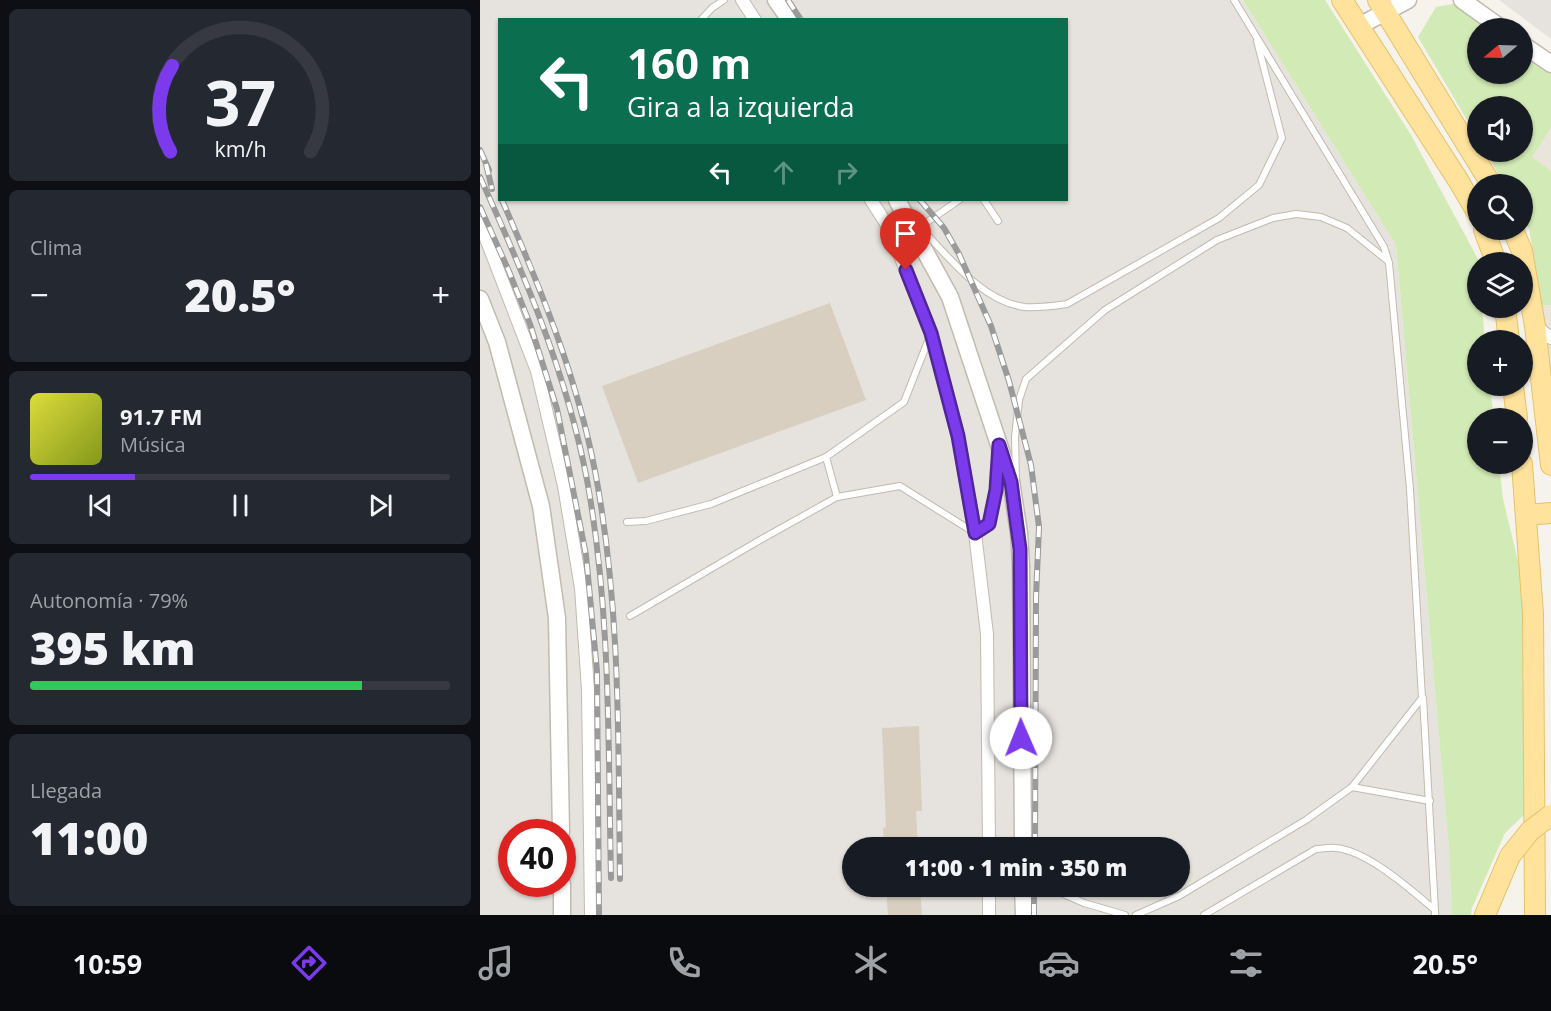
<!DOCTYPE html>
<html lang="es">
<head>
<meta charset="utf-8">
<style>
  body { margin:0; font-family:"Open Sans",sans-serif; background:#242831; color:#f1f3f6; height:100vh; display:flex; flex-direction:column; font-size:22px; white-space:nowrap }
  * { box-sizing:border-box; margin:0 }
  p { font-size:20px; color:#9ea1a6 }
  .icon { flex:none; width:33px; height:33px; fill:none; stroke:currentColor; stroke-width:2; stroke-linecap:round; stroke-linejoin:round }
  .map { position:relative; flex:1; overflow:hidden }
  .drawer { display:flex; flex-direction:column; gap:9px; padding:9px; background:#0d0f14; width:480px }
  .drawer>* { flex:none }
  .banner { position:absolute; left:18px; top:18px; width:570px; height:183px; border-radius:0px; box-shadow:0 2px 4px #0004; background:#0b6e4f; color:#fff; overflow:hidden }
  .needle { width:39px; rotate:251deg }
  .buttons { position:absolute; left:987px; top:18px; display:grid; gap:12px }
  .buttons a { display:grid; place-items:center; width:66px; height:66px; border-radius:50%; background:#171b24; box-shadow:0 2px 4px #0004; font-size:30px }
  .speed { position:absolute; left:18px; top:819px; display:flex; gap:12px; font-size:30px; font-weight:700; text-align:center }
  .speed>* { display:grid; place-content:center; width:78px; height:78px; border-radius:50%; background:#171b24; box-shadow:0 2px 4px #0004; line-height:1 }
  .speed .limit { border:9px solid #d22; background:#fff; color:#111 }
  .pin { position:absolute; display:grid; place-items:center; width:51px; height:51px; color:#fff; margin:-62px -26px; border-radius:50% 50% 50% 0; rotate:-45deg; box-shadow:0 0 6px #0007 }
  .pin .icon { rotate:45deg }
  .me { position:absolute; width:66px; margin:-33px; rotate:359deg; stroke-linejoin:round; filter:drop-shadow(0 0 4px #0008) }
  .turn { display:flex; align-items:center; gap:21px; height:126px; padding:0 30px; font-size:27px }
  .turn .icon { width:78px; height:78px; stroke-width:2.5 }
  .turn b { display:block; font-size:42px; line-height:51px }
  .lanes { display:flex; align-items:center; height:57px; padding:0 30px; background:#0003; justify-content:center; gap:30px; direction:ltr }
  .lanes .off { opacity:.35 }
  .big { font-size:45px; font-weight:800; line-height:1.1 }
  .drawer .card { flex:1; display:flex; flex-direction:column; justify-content:center; gap:9px; min-width:0; padding:0 21px; border-radius:9px; background:#242831 }
  .drawer .dial { align-items:center; gap:0 }
  .dial svg { height:156px; overflow:visible; fill:none; stroke:#363941; stroke-width:7; stroke-linecap:round; text-anchor:middle }
  .dial text { fill:#f1f3f6; stroke:none }
  .song { display:flex; align-items:center; gap:18px }
  .cover { width:72px; height:72px; border-radius:9px; background:linear-gradient(135deg,hsl(60 70% 55%),hsl(70 70% 35%)) }
  .played { height:6px; border-radius:3px; background:linear-gradient(90deg,#7c3aed 25%,#363941 25%) }
  .keys { display:flex; justify-content:space-around; direction:ltr }
  .heat { display:flex; justify-content:space-between; align-items:center; font-size:33px; direction:ltr }
  .charge { height:9px; border-radius:4px; background:linear-gradient(90deg,#34c759 79%,#363941 0) }
  .trip { position:absolute; left:362px; top:837px; width:348px; height:60px; border-radius:30px; background:#171b24; box-shadow:0 2px 4px #0004; font-weight:800; line-height:60px; text-align:center }
  .tabs { display:flex; height:96px; justify-content:space-around; align-items:center; background:#090b0e; color:#9ea1a6 }
  .tabs .icon { width:42px; height:42px }
  .tabs .on { color:#7c3aed }
  .tabs b { font-size:27px; color:#f1f3f6 }
  main { display:flex; flex:1; min-height:0 }
  .map>svg:first-child { display:block }
  .residential { fill:#eae5da }
  .industrial { fill:#e6e2dd; fill-rule:evenodd }
  .green { fill:#d2eab5 }
  .building { fill:#d8cfc1 }
  .lines { fill:none; stroke-linecap:round; stroke-linejoin:round }
  .service-casing { stroke:#c2bbae; stroke-width:8 }
  .minor-casing { stroke:#c2bbae; stroke-width:14 }
  .tertiary-casing { stroke:#c2bbae; stroke-width:19 }
  .primary-casing { stroke:#e6c16a; stroke-width:22 }
  .service { stroke:#fff; stroke-width:6 }
  .minor { stroke:#fff; stroke-width:12 }
  .tertiary { stroke:#fff; stroke-width:16 }
  .primary { stroke:#ffe39c; stroke-width:20 }
  .rail-casing { stroke:#9a9a9a; stroke-width:6 }
  .rail { stroke:#fff; stroke-width:4; stroke-dasharray:11; stroke-linecap:butt }
  .primary-bridge-casing { stroke:#e6c16a; stroke-width:22; stroke-linecap:butt }
  .primary-bridge { stroke:#ffe39c; stroke-width:20 }
  .route-casing { stroke:#51269a; stroke-width:15 }
  .route { stroke:#7c3aed; stroke-width:10 }
</style>
</head>
<body>
<main>
<section class="drawer">
<div class="card dial"><svg viewBox="0 0 100 80">
<path d="M14 69A42 42 0 1 1 86 69"/>
<path d="M14 69A42 42 0 0 1 15 25" stroke="#7c3aed"/>
<text x="50" y="56" font-size="32" font-weight="700">37</text>
<text x="50" y="72" font-size="11">km/h</text>
</svg></div>
<div class="card"><p>Clima</p>
<div class="heat"><a>−</a><b class="big">20.5°</b><a>+</a></div>
</div>
<div class="card">
<div class="song"><i class="cover"></i><div><b>91.7 FM</b><p>Música</p></div></div>
<div class="played"></div>
<div class="keys"><svg class="icon" aria-label="previous" viewBox="0 0 24 24"><path d="M18 5L8 12l10 7zM5 5v14"/></svg><svg class="icon" aria-label="pause" viewBox="0 0 24 24"><path d="M8 5v14M16 5v14"/></svg><svg class="icon" aria-label="next" viewBox="0 0 24 24"><path d="M6 5l10 7-10 7zM19 5v14"/></svg></div>
</div>
<div class="card"><p>Autonomía · 79%</p><b class="big">395 km</b><div class="charge"></div></div>
<div class="card"><p>Llegada</p><b class="big">11:00</b></div>
</section>
<div class="map">
<svg width="1071" height="915" viewBox="0 0 1071 915">
  <rect width="100%" height="100%" fill="#f6f3ec"/>
  <g class="residential">
    <polygon points="1071,128 1071,171 1051,157"/>
    <polygon points="1071,305 1071,395 1062,306"/>
  </g>
  <g class="industrial">
    <path d="M0,0h763l153,245 53,605 3,65h-972zM20,20h566v180h-566zM32,832h50v52h-50zM372,848h327v38h-327z"/>
    <polygon points="1019,0 1071,0 1071,39"/>
  </g>
  <g class="green">
    <polygon points="763,0 845,0 931,135 999,261 998,308 1002,308 1005,340 998,340 998,386 1010,386 1014,418 998,418 998,464 1019,464 1023,499 1042,578 1044,815 1025,833 992,908 991,915 972,915 969,850 916,245"/>
    <polygon points="973,4 1008,28 998,28 998,74 1042,74 1043,53 1071,73 1071,128 1052,157 1071,171 1071,305 1062,306 1049,229 1043,218 1042,184 1024,184 1006,152 1042,152 1042,106 998,106 997,137 938,37 956,7"/>
  </g>
  <g class="building">
    <polygon points="350,303 386,400 158,483 122,386"/>
    <polygon points="439,726 442,811 436,811 438,848 404,848 403,828 406,827 402,728"/>
    <polygon points="406,886 440,886 442,915 408,915"/>
  </g>
  <g class="lines">
    <g class="service-casing">
      <g id="service">
        <polyline points="221,20 232,8 244,0"/>
        <polyline points="504,200 518,221"/>
        <path d="M439,226c28,29 63,76 106,81 14,1 28,-1 42,-3l152,-86 40,-33 23,-47 -25,-97"/>
        <polyline points="440,227 479,200"/>
        <polyline points="346,457 357,497"/>
        <polyline points="536,478 535,437 539,400 546,379 625,310 737,240 793,218 816,214 841,217 867,228 908,261"/>
        <polyline points="147,522 166,521 231,504 346,457 424,402 450,336"/>
        <polyline points="150,616 280,540 357,497 420,486 495,533 509,524 516,490 518,459"/>
        <polyline points="943,698 955,910"/>
        <polyline points="872,787 950,801"/>
        <polyline points="565,886 604,903 645,915"/>
        <polyline points="656,915 699,896 826,820 872,787 942,698 930,489 909,263 904,247 754,0"/>
        <path d="M724,915l112,-66c6,0 13,-2 19,-1 32,2 76,42 100,62v5"/>
      </g>
    </g>
    <g class="minor-casing">
      <g id="minor">
        <polyline points="262,0 275,20"/>
        <polyline points="391,200 409,228 451,333 478,436 495,533 507,634 509,848"/>
        <polyline points="0,223 57,371 84,486 101,588 108,690 111,915"/>
        <polyline points="1053,324 1071,338"/>
        <polyline points="509,886 509,915"/>
      </g>
    </g>
    <g class="tertiary-casing">
      <g id="tertiary">
        <polyline points="296,0 310,20"/>
        <polyline points="982,0 1021,28"/>
        <polyline points="879,26 928,0"/>
        <polyline points="1042,44 1071,64"/>
        <polyline points="417,200 470,297 531,481 539,533 541,566 543,848"/>
        <polyline points="0,299 17,342 61,506 77,618 81,832"/>
        <polyline points="82,884 82,915"/>
        <polyline points="543,886 544,915"/>
      </g>
    </g>
    <g class="primary-casing">
      <g id="primary">
        <polyline points="862,0 978,180 998,214"/>
        <polyline points="898,0 1011,184"/>
        <polyline points="1004,230 1016,262"/>
        <polyline points="1033,230 1042,251 1055,326 1071,465"/>
        <polyline points="1025,308 1029,340"/>
        <polyline points="1033,386 1037,418"/>
        <polyline points="1042,464 1053,614 1055,915"/>
        <polyline points="1047,515 1071,513"/>
        <polyline points="1005,915 1030,856"/>
      </g>
    </g>
    <use href="#service" class="service"/>
    <use href="#minor" class="minor"/>
    <use href="#tertiary" class="tertiary"/>
    <use href="#primary" class="primary"/>
    <g class="rail-casing">
      <g id="rail">
        <polyline points="308,0 321,20"/>
        <polyline points="0,150 9,170"/>
        <polyline points="6,164 12,189"/>
        <path d="M0,177c44,97 87,197 107,303 24,131 21,265 24,398"/>
        <path d="M22,200c38,87 75,177 93,271 26,136 23,270 25,408"/>
        <polyline points="440,200 464,228 479,254 511,326 529,381 551,465 559,527 556,597 555,848"/>
        <polyline points="0,207 28,269 50,324 77,409 106,555 117,671 119,915"/>
        <polyline points="554,915 554,886"/>
      </g>
    </g>
    <use href="#rail" class="rail"/>
    <g class="primary-bridge-casing">
      <polyline id="primary-bridge" points="1030,856 1050,831 1071,815"/>
    </g>
    <use href="#primary-bridge" class="primary-bridge"/>
  </g>
  <g class="lines">
    <g class="route-casing">
      <polyline id="route" points="426,270 451,333 478,436 495,533 509,524 516,490 519,445 531,482 540,549 541,738"/>
    </g>
    <use href="#route" class="route"/>
  </g>
</svg>
<div class="buttons">
<a><svg class="needle" viewBox="-14 -14 28 28"><path d="M0-13l5 13h-10z" fill="#e53935"/><path d="M0 13l5-13h-10z" fill="#9ea1a6"/></svg></a>
<a><svg class="icon" aria-label="sound" viewBox="0 0 24 24"><path d="M4 9h4l5-4v14l-5-4H4zM17 9q2 3 0 6"/></svg></a>
<a><svg class="icon" aria-label="search" viewBox="0 0 24 24"><circle cx="10" cy="10" r="6"/><path d="M15 15l6 6"/></svg></a>
<a><svg class="icon" aria-label="layers" viewBox="0 0 24 24"><path d="M12 4l9 5-9 5-9-5zM3 14l9 5 9-5"/></svg></a>
<a>+</a>
<a>−</a>
</div>
<div class="speed"><div class="limit">40</div></div>
<div class="pin" style="left:426px;top:270px;background:#d93025"><svg class="icon" aria-label="arrive" viewBox="0 0 24 24"><path d="M6 21V4h12l-3 4 3 4H6"/></svg></div>
<svg class="me" style="left:541px;top:738px" viewBox="-20 -20 40 40"><circle r="19" fill="#fff"/><path d="M0-13L10 11 0 6-10 11z" fill="#7c3aed"/></svg>
<div class="trip">11:00 · 1 min · 350 m</div>
<div class="banner">
<div class="turn"><svg class="icon" aria-label="left" viewBox="0 0 24 24"><path d="M17 20v-9H6M10 6l-5 5 5 5"/></svg><div><b>160 m</b>Gira a la izquierda</div></div>
<div class="lanes"><svg class="icon" aria-label="left" viewBox="0 0 24 24"><path d="M17 20v-9H6M10 6l-5 5 5 5"/></svg><svg class="icon off" aria-label="ahead" viewBox="0 0 24 24"><path d="M12 20V5M6 11l6-6 6 6"/></svg><svg class="icon off" aria-label="right" viewBox="0 0 24 24"><path d="M7 20v-9h11M14 6l5 5-5 5"/></svg></div>
</div>
</div>
</main>
<nav class="tabs">
<b>10:59</b>
<svg class="icon on" aria-label="directions" viewBox="0 0 24 24"><path d="M12 3l9 9-9 9-9-9zM9 14v-3h6M13 9l2 2-2 2"/></svg>
<svg class="icon" aria-label="music" viewBox="0 0 24 24"><path d="M9 18V5l10-2v13"/><circle cx="6" cy="18" r="3"/><circle cx="16" cy="16" r="3"/></svg>
<svg class="icon" aria-label="phone" viewBox="0 0 24 24"><path d="M5 4h4l2 5-3 2q2 4 5 5l2-3 5 2v4C11 20 4 13 5 4z"/></svg>
<svg class="icon" aria-label="climate" viewBox="0 0 24 24"><path d="M12 3v18M4 7l16 10M4 17L20 7"/></svg>
<svg class="icon" aria-label="car" viewBox="0 0 24 24"><path d="M5 17H2v-5l4-1 3-4h7l3 4 3 1v5h-3M9 17h6M6 11h13"/><circle cx="7" cy="17" r="2"/><circle cx="17" cy="17" r="2"/></svg>
<svg class="icon" aria-label="filters" viewBox="0 0 24 24"><path d="M4 7h16M4 17h16"/><circle cx="9" cy="7" r="2"/><circle cx="15" cy="17" r="2"/></svg>
<b>20.5°</b>
</nav>
</body>
</html>
